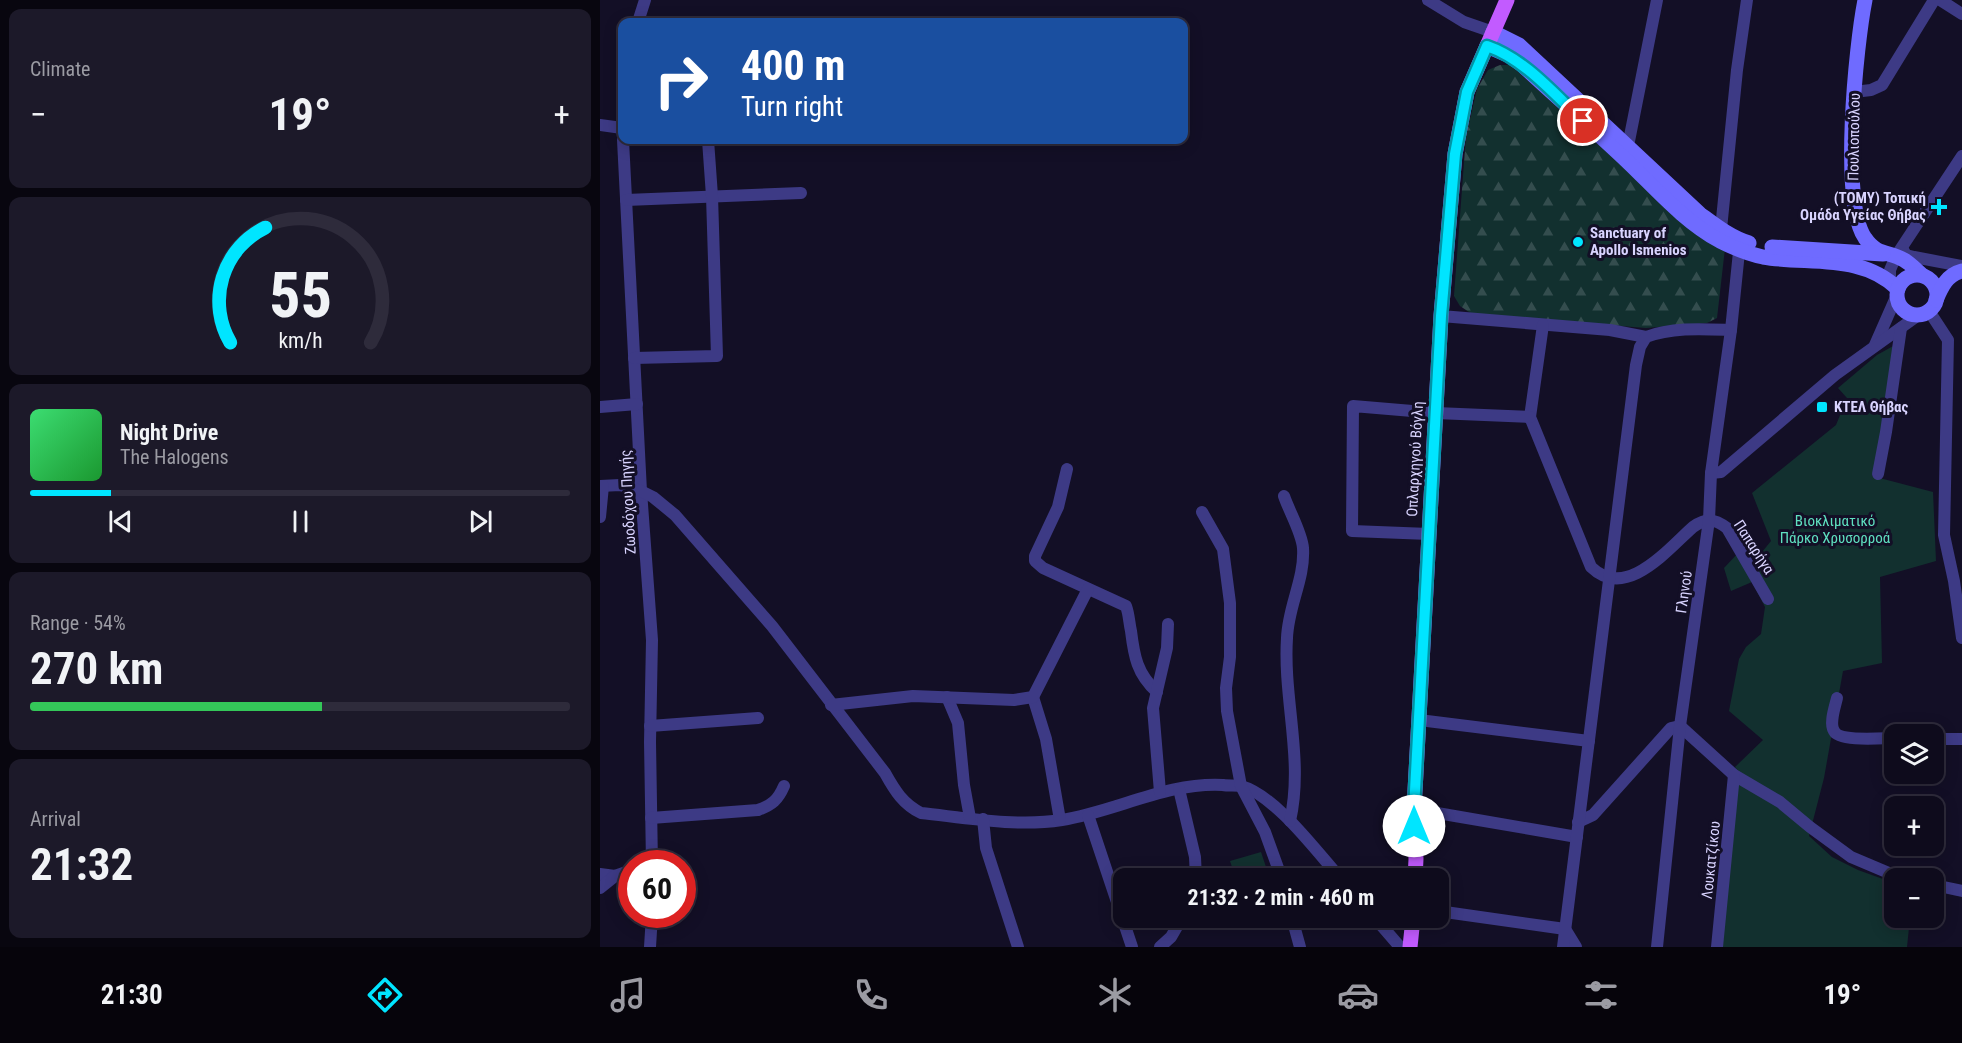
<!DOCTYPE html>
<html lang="en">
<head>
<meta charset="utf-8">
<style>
  body { margin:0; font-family:"Roboto Condensed",sans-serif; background:#1c1929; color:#f1f3f6; height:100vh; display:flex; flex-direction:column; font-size:22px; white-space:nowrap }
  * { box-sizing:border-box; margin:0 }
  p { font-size:20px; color:#9b9ba3 }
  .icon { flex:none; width:33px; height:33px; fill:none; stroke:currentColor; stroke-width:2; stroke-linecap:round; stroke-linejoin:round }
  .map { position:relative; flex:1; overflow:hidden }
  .panel { display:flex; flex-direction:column; gap:9px; padding:9px; background:#08060f; width:600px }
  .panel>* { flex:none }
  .guide { position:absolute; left:18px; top:18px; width:570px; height:126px; border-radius:12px; box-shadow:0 3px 15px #0003,0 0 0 2px #2e2b3b; background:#1a4fa0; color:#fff; overflow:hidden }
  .tools { position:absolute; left:1284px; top:724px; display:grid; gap:12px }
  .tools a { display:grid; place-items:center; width:60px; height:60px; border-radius:12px; background:#0e0b1c; box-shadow:0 3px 15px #0003,0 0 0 2px #2e2b3b; font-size:30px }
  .speed { position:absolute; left:18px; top:850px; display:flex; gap:12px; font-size:30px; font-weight:700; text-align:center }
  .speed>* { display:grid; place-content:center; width:78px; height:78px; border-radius:50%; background:#0e0b1c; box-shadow:0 3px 15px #0003,0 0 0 2px #2e2b3b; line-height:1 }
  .speed .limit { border:9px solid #d22; background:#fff; color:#111 }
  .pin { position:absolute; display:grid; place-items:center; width:51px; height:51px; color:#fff; margin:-26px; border:3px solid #fff; border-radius:50%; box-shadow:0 2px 6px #0007 }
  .me { position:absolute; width:66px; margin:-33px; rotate:0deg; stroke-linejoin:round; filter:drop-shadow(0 0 4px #0008) }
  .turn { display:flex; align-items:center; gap:21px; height:126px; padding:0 24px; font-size:27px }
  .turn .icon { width:78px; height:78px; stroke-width:2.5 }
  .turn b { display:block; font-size:42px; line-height:51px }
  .big { font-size:45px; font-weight:700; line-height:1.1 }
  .panel .card { flex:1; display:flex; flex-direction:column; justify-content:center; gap:9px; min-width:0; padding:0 21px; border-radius:12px; background:#1c1929 }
  .panel .dial { align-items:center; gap:0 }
  .dial svg { height:156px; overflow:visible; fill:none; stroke:#2e2b3b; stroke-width:7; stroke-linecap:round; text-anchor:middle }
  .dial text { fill:#f1f3f6; stroke:none }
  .song { display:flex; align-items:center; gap:18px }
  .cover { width:72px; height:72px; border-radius:9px; background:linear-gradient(135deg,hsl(140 70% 55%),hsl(130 70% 35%)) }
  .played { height:6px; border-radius:3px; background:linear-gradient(90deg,#00e5ff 15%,#2e2b3b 15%) }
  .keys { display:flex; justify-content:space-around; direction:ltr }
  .heat { display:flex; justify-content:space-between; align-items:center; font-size:33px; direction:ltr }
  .charge { height:9px; border-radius:4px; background:linear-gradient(90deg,#34c759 54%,#2e2b3b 0) }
  .trip { position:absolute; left:513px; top:868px; width:336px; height:60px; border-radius:12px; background:#0e0b1c; box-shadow:0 3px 15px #0003,0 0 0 2px #2e2b3b; font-weight:700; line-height:60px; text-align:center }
  .tabs { display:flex; height:96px; justify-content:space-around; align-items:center; background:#06040b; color:#9b9ba3 }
  .tabs .icon { width:42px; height:42px }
  .tabs .current { color:#00e5ff }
  .tabs b { font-size:27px; color:#f1f3f6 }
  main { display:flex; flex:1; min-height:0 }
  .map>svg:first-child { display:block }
  .forest { fill:url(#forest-firs) }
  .park { fill:#12302f }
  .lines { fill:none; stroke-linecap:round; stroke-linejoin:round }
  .street { stroke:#3d3a85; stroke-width:12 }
  .secondary { stroke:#6f6bff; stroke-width:15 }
  .primary { stroke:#c25bff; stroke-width:15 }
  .route-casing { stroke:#0095a6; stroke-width:15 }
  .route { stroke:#00e5ff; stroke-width:10 }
  .poi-dot { fill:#00e5ff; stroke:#130f26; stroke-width:2 }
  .labels { text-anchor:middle; stroke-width:6; stroke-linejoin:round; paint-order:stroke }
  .street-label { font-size:15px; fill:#d9d4ff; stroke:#130f26 }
  .poi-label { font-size:15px; font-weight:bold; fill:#d9d4ff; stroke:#130f26; text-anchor:start }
  .park-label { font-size:15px; fill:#5fe0c0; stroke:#130f26 }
</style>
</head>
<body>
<main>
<section class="panel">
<div class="card"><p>Climate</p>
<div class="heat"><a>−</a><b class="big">19°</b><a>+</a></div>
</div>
<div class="card dial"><svg viewBox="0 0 100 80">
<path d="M14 69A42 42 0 1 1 86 69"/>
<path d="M14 69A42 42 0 0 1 32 10" stroke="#00e5ff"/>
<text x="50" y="56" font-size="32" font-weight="700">55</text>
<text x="50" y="72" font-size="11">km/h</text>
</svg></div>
<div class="card">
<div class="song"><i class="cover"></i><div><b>Night Drive</b><p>The Halogens</p></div></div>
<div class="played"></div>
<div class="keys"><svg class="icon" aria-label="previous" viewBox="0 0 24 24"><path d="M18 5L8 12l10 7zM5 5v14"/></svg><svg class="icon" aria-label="pause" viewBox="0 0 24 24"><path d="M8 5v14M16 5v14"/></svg><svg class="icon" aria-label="next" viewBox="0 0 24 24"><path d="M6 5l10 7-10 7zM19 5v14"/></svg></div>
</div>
<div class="card"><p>Range · 54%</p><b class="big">270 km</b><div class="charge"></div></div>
<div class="card"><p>Arrival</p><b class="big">21:32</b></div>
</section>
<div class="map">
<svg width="1362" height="947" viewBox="0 0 1362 947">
  <defs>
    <pattern id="forest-firs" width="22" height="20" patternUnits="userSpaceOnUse" patternTransform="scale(1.5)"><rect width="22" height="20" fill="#12302f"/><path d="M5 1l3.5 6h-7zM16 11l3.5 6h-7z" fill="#344d4e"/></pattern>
  </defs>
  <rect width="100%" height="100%" fill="#130f26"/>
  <polygon class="forest" points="900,65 910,65 1125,248 1117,318 1107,323 1046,328 872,314 860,306 854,296 866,136 877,89 888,70"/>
  <g class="park">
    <polygon points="1295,345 1278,453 1272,476 1333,492 1336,561 1280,577 1282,663 1243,671 1224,778 1209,836 1232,857 1258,870 1294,883 1294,918 1310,918 1307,947 1122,947 1139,772 1135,767 1163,740 1129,711 1139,659 1146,647 1161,634 1165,607 1152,582 1131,591 1124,568 1140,551 1149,568 1171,541 1152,493 1236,425 1247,398 1238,388 1277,355"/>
    <polygon points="661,852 670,879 636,879 630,861"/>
  </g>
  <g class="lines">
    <g class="street">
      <polyline points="828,0 864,22 893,32"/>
      <polyline points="1340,0 1362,14"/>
      <polyline points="38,22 45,0"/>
      <polyline points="1254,92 1271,90 1282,85 1334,0"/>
      <polyline points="0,125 22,128"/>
      <polyline points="23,140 41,491 52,640 50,742 52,864"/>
      <polyline points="1028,146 1057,0"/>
      <polyline points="26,200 201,193"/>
      <polyline points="1121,229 1137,70 1147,0"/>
      <polyline points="1302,248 1306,255 1314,257 1362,266"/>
      <polyline points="1290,281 1290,270 1296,256 1362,156"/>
      <polyline points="1329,311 1348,340 1344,535 1354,581 1362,638"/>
      <polyline points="841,316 1010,330 1046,337"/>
      <path d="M943,325l-13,92 61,150c35,34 76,-17 102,-40 13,-9 21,-9 34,1l41,71"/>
      <polyline points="1275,345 1297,295"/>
      <polyline points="34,358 117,356 112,196 108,140"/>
      <polyline points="0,407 37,404"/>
      <path d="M467,469l-9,38 -23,49v5l8,7 83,38c3,8 3,16 5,25 3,25 6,43 26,61"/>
      <polyline points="1111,473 1121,472 1235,375 1320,314"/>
      <polyline points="1278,474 1286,432 1301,328"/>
      <path d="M0,486l20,-1 21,6 12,6 22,18 97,111 113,147c10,18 18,31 36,40 46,5 95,14 141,7 55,-9 105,-38 161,-35 5,1 13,0 18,1 34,9 76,66 100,93"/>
      <path d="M684,496c5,15 18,37 19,52 2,31 -15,58 -16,90 -4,61 17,122 3,183"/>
      <polyline points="602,512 623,549 630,603 630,657 626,688 627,711 641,786 665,832 682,879"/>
      <polyline points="0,517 3,486"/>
      <polyline points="829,534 752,531 753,406 836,413 930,417"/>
      <polyline points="347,697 358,723 364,785 370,818"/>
      <polyline points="433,697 446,739 460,820"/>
      <path d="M1237,698c-2,9 -8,25 -3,33 5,11 49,7 60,7"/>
      <polyline points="231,705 313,696 414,700 433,697 488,589"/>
      <polyline points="819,720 989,741"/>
      <polyline points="50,726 158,718"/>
      <polyline points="1080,726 1134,775 1180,802 1210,827 1251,857 1303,879"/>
      <polyline points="1334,739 1362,739"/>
      <polyline points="579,789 595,857 596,879"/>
      <polyline points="560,792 553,708 567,648 568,624"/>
      <polyline points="814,809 977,837"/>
      <polyline points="488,815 532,947"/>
      <path d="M51,818l107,-8c14,-5 20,-10 26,-24"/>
      <polyline points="383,819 386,848 418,947"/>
      <polyline points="978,822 993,815 1071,728 1080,726"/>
      <polyline points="0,874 15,876 32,870"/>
      <polyline points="1334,885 1362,891"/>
      <polyline points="0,888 15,876"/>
      <polyline points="838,911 965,929 976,947"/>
      <polyline points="692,918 700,947"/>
      <polyline points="775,918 800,947"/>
      <polyline points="50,947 52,915"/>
      <polyline points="560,947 571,937 582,918"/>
      <path d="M963,947l73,-582 4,-18 6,-10c26,-10 57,-8 85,-7"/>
      <polyline points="1057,947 1080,726 1109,520 1111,473 1131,330 1140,242"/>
      <polyline points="1117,947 1134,775"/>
    </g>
    <g class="secondary">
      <path d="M1265,0c-9,45 -25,203 0,238 12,18 24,13 39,22 7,4 12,10 18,15"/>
      <path d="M893,32l26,13 181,169c15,11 30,23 49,29"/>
      <path d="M887,46l21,9 14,10c36,33 72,65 108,99 28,27 55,58 90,77 14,7 28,13 43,16 46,8 99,-4 135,32"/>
      <polyline points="1172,247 1283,254"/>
      <circle cx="1317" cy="295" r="20"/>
      <path d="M1336,300c6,-14 11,-25 26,-29"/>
    </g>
    <g class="primary">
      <polyline points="815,879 816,859 814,809 841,316 855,154 867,92 907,0"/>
      <polyline points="810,947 813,918"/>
    </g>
  </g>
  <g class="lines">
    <g class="route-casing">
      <path id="route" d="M814,826v-17l27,-493 14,-162 12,-62 20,-46c38,13 67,48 96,75"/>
    </g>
    <use href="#route" class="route"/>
  </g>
  <g class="poi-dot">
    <path d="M1336 198h6v6h6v6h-6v6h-6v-6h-6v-6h6z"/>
    <circle cx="978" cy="242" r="6"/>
    <rect x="1216" y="401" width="12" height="12" rx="3"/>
  </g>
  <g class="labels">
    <g class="street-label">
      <text transform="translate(1254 137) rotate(-89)" y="5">Πουλιοπούλου</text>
      <text transform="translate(815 459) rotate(-87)" y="5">Οπλαρχηγού Βόγλη</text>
      <text transform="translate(28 502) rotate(-93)" y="5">Ζωοδόχου Πηγής</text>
      <text transform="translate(1154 547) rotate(57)" y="5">Παπαρήγα</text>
      <text transform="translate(1084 592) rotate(-82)" y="5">Γληνού</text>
      <text transform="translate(1111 860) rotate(-84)" y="5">Λουκατζίκου</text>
    </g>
    <g class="poi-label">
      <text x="1326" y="203" text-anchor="end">(ΤΟΜΥ) Τοπική<tspan x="1326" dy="17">Ομάδα Υγείας Θήβας</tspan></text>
      <text x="990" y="238">Sanctuary of<tspan x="990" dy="17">Apollo Ismenios</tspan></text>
      <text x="1234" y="412">ΚΤΕΛ Θήβας</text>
    </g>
    <g class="park-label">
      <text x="1235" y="526">Βιοκλιματικό<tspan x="1235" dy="17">Πάρκο Χρυσορροά</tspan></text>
    </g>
  </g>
</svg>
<div class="tools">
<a><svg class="icon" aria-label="layers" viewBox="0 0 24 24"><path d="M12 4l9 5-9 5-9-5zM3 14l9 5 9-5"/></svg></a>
<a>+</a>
<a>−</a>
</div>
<div class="speed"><div class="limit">60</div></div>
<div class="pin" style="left:983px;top:121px;background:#d93025"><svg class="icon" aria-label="arrive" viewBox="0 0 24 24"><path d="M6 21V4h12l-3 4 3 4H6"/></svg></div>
<svg class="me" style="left:814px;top:826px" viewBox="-20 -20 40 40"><circle r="19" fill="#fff"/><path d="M0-13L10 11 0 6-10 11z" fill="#00e5ff"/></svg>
<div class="trip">21:32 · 2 min · 460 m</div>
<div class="guide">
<div class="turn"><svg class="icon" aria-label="right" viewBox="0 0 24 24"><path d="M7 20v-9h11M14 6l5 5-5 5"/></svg><div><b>400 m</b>Turn right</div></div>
</div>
</div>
</main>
<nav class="tabs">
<b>21:30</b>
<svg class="icon current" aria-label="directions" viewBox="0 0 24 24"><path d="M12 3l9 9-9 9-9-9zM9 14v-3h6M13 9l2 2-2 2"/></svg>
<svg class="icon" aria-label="music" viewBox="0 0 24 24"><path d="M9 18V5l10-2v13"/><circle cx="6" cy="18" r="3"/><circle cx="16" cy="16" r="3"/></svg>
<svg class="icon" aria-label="phone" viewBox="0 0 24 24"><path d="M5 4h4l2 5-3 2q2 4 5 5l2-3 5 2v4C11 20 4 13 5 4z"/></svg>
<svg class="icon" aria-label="climate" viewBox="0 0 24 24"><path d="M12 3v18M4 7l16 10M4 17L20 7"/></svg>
<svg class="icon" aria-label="car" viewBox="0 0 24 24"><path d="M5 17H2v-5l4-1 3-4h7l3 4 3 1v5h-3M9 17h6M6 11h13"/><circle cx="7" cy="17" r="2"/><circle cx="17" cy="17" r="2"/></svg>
<svg class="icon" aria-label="filters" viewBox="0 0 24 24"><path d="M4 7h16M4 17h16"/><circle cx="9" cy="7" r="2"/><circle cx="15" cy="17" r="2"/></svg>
<b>19°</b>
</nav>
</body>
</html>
